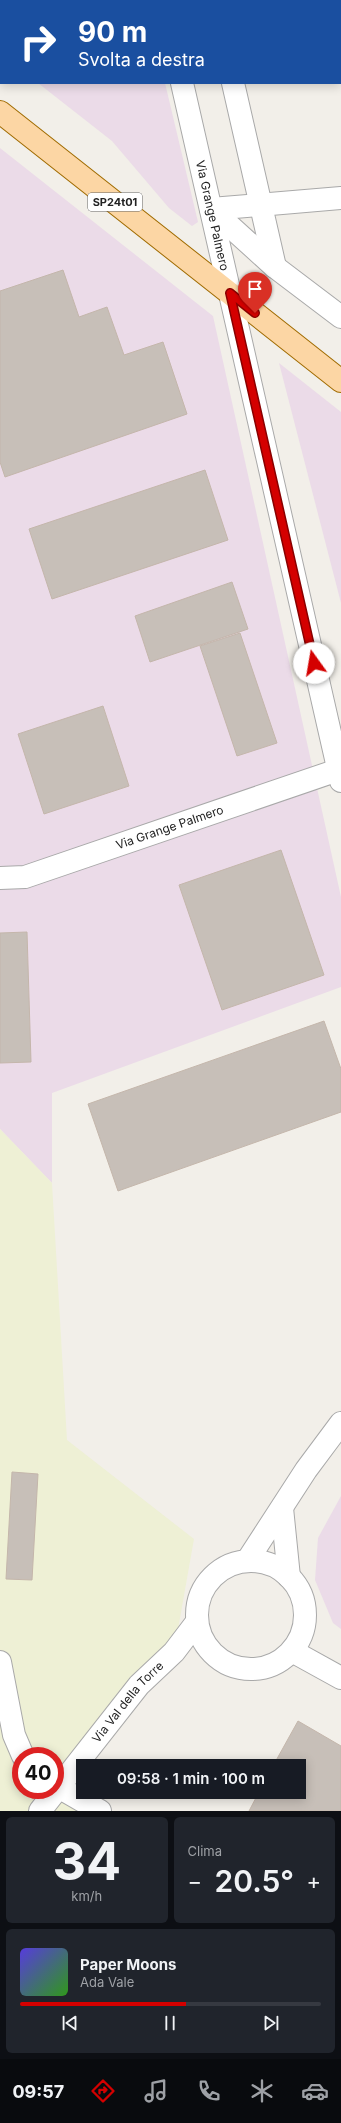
<!DOCTYPE html>
<html lang="it">
<head>
<meta charset="utf-8">
<style>
  body { margin:0; font-family:Inter,sans-serif; background:#20242c; color:#f1f3f6; height:100vh; display:flex; flex-direction:column; font-size:15px; white-space:nowrap }
  * { box-sizing:border-box; margin:0 }
  p { font-size:13px; color:#9ea1a6 }
  .icon { flex:none; width:22px; height:22px; fill:none; stroke:currentColor; stroke-width:2; stroke-linecap:round; stroke-linejoin:round }
  .map { position:relative; height:1811px; overflow:hidden }
  .panel { display:flex; flex-direction:column; gap:6px; padding:6px; background:#0d0f14; flex:1 }
  .panel>* { flex:none }
  .top-card { position:absolute; left:0px; top:0px; width:341px; height:84px; box-shadow:0 2px 10px #0003; background:#1a4fa0; color:#fff; overflow:hidden }
  .speed { position:absolute; left:12px; top:1747px; display:flex; gap:8px; font-size:20px; font-weight:700; text-align:center }
  .speed>* { display:grid; place-content:center; width:52px; height:52px; border-radius:50%; background:#171b24; box-shadow:0 2px 10px #0003; line-height:1 }
  .speed .limit { border:6px solid #d22; background:#fff; color:#111 }
  .pin { position:absolute; display:grid; place-items:center; width:34px; height:34px; color:#fff; margin:-41px -17px; border-radius:50% 50% 50% 0; rotate:-45deg; box-shadow:0 0 4px #0007 }
  .pin .icon { rotate:45deg }
  .me { position:absolute; width:44px; margin:-22px; rotate:347deg; stroke-linejoin:round; filter:drop-shadow(0 0 3px #0008) }
  .turn { display:flex; align-items:center; gap:14px; height:84px; padding:0 12px; font-size:18px }
  .turn .icon { width:52px; height:52px; stroke-width:2.5 }
  .turn b { display:block; font-size:28px; line-height:34px }
  .big { font-size:30px; font-weight:600; line-height:1.1 }
  .panel .card { flex:1; display:flex; flex-direction:column; justify-content:center; gap:6px; min-width:0; padding:0 14px; border-radius:6px; background:#20242c }
  .panel .dial { align-items:center; gap:0 }
  .dial b { font-size:52px; line-height:1 }
  .song { display:flex; align-items:center; gap:12px }
  .cover { width:48px; height:48px; border-radius:6px; background:linear-gradient(135deg,hsl(250 70% 55%),hsl(110 70% 35%)) }
  .played { height:4px; border-radius:2px; background:linear-gradient(90deg,#d40000 55%,#363941 55%) }
  .keys { display:flex; justify-content:space-around; direction:ltr }
  .heat { display:flex; justify-content:space-between; align-items:center; font-size:22px; direction:ltr }
  .panel .tiles { flex:1; display:grid; gap:6px; grid-template-columns:1fr 1fr }
  .card:last-child { grid-column:span 2 }
  .trip { position:absolute; left:76px; top:1759px; width:230px; height:40px; border-radius:0px; background:#171b24; box-shadow:0 2px 10px #0003; font-weight:600; line-height:40px; text-align:center }
  .dock { display:flex; height:64px; justify-content:space-around; align-items:center; background:#090b0e; color:#9ea1a6 }
  .dock .icon { width:28px; height:28px }
  .dock .on { color:#d40000 }
  .dock b { font-size:18px; color:#f1f3f6 }
  .map>svg:first-child { display:block }
  .industrial { fill:#ebdbe8 }
  .farmland { fill:#eef0d5; fill-rule:evenodd }
  .building { fill:#c7bfb8; stroke:#c4b6ab }
  .lines { fill:none; stroke-linecap:round; stroke-linejoin:round }
  .minor-casing { stroke:#a9a9a9; stroke-width:24 }
  .major-casing { stroke:#a06b00; stroke-width:24 }
  .minor { stroke:#fff; stroke-width:22 }
  .major { stroke:#fcd6a4; stroke-width:22 }
  .route-casing { stroke:#8a0000; stroke-width:10 }
  .route { stroke:#d40000; stroke-width:7 }
  .labels { text-anchor:middle; stroke-width:4; stroke-linejoin:round; paint-order:stroke }
  .shield { fill:#fff; stroke:#646464; stroke-width:1 }
  .shield-label { font-size:11px; font-weight:bold; fill:#222 }
  .street-label { font-size:12px; fill:#222; stroke:#fff }
</style>
</head>
<body>
<div class="map">
<svg width="341" height="1811" viewBox="0 0 341 1811">
  <rect width="100%" height="100%" fill="#f2efe9"/>
  <g class="industrial">
    <polygon points="38,83 165,83 198,222 192,226 169,208 112,141"/>
    <polygon points="0,148 213,316 341,897 341,987 52,1093 52,1183 0,1129"/>
    <polygon points="279,363 341,412 341,603"/>
    <polygon points="341,1496 341,1629 333,1623 315,1580 318,1538"/>
  </g>
  <path class="farmland" d="M0,1129l52,54 15,257 127,99 -20,113 -115,136 41,23h-100zM21,1756h34v34h-34z"/>
  <g class="building">
    <polygon points="0,0 113,0 113,1 1,1 1,16"/>
    <polygon points="288,0 341,0 341,41 340,1"/>
    <polygon points="63,270 79,317 107,307 124,355 163,342 187,414 5,477 0,462 0,291"/>
    <polygon points="205,470 228,540 52,599 29,529"/>
    <polygon points="232,582 248,629 150,662 135,616"/>
    <polygon points="240,633 277,743 237,756 200,646"/>
    <polygon points="103,706 129,786 44,814 18,734"/>
    <polygon points="281,850 324,975 222,1010 179,885"/>
    <polygon points="27,932 31,1062 0,1063 0,933"/>
    <polygon points="324,1021 341,1069 341,1112 118,1191 88,1104"/>
    <polygon points="12,1472 38,1474 32,1580 6,1579"/>
    <polygon points="298,1721 341,1746 341,1811 249,1811 259,1792 299,1792 299,1766 273,1766"/>
  </g>
  <g class="lines">
    <g class="minor-casing">
      <g id="minor">
        <polyline points="163,0 163,1"/>
        <polyline points="214,0 215,1"/>
        <path id="s1" d="M182,83l159,698"/>
        <polyline points="233,83 275,267"/>
        <polyline points="211,209 275,267 341,317"/>
        <polyline points="211,209 341,198"/>
        <path id="s2" d="M0,878l25,-1 313,-107"/>
        <polyline points="282,1508 289,1577"/>
        <circle cx="251" cy="1615" r="54"/>
        <polyline points="247,1561 306,1470 341,1423"/>
        <polyline points="292,1651 341,1678"/>
        <polyline points="0,1662 14,1735 23,1756"/>
        <polyline points="55,1785 100,1811"/>
        <path id="s3" d="M40,1811l99,-126 35,-33 22,-29"/>
      </g>
    </g>
    <g class="major-casing">
      <polyline id="major" points="0,112 341,381"/>
    </g>
    <use href="#minor" class="minor"/>
    <use href="#major" class="major"/>
  </g>
  <g class="lines">
    <g class="route-casing">
      <polyline id="route" points="255,313 230,293 314,663"/>
    </g>
    <use href="#route" class="route"/>
  </g>
  <g class="labels">
    <rect class="shield" x="88" y="193" width="54" height="18" rx="3"/>
    <g class="shield-label">
      <text x="115" y="206">SP24t01</text>
    </g>
    <g class="street-label">
      <text dy="4" stroke="none"><textPath href="#s1" startOffset="136">Via Grange Palmero</textPath></text>
      <text dy="4" stroke="none"><textPath href="#s2" startOffset="178">Via Grange Palmero</textPath></text>
      <text dy="4" stroke="none"><textPath href="#s3" startOffset="140">Via Val della Torre</textPath></text>
    </g>
  </g>
</svg>
<div class="speed"><div class="limit">40</div></div>
<div class="pin" style="left:255px;top:313px;background:#d93025"><svg class="icon" aria-label="arrive" viewBox="0 0 24 24"><path d="M6 21V4h12l-3 4 3 4H6"/></svg></div>
<svg class="me" style="left:314px;top:663px" viewBox="-20 -20 40 40"><circle r="19" fill="#fff"/><path d="M0-13L10 11 0 6-10 11z" fill="#d40000"/></svg>
<div class="trip">09:58 · 1 min · 100 m</div>
<div class="top-card">
<div class="turn"><svg class="icon" aria-label="right" viewBox="0 0 24 24"><path d="M7 20v-9h11M14 6l5 5-5 5"/></svg><div><b>90 m</b>Svolta a destra</div></div>
</div>
</div>
<section class="panel">
<div class="tiles">
<div class="card dial"><b>34</b><p>km/h</p></div>
<div class="card"><p>Clima</p>
<div class="heat"><a>−</a><b class="big">20.5°</b><a>+</a></div>
</div>
<div class="card">
<div class="song"><i class="cover"></i><div><b>Paper Moons</b><p>Ada Vale</p></div></div>
<div class="played"></div>
<div class="keys"><svg class="icon" aria-label="previous" viewBox="0 0 24 24"><path d="M18 5L8 12l10 7zM5 5v14"/></svg><svg class="icon" aria-label="pause" viewBox="0 0 24 24"><path d="M8 5v14M16 5v14"/></svg><svg class="icon" aria-label="next" viewBox="0 0 24 24"><path d="M6 5l10 7-10 7zM19 5v14"/></svg></div>
</div>
</div>
</section>
<nav class="dock">
<b>09:57</b>
<svg class="icon on" aria-label="directions" viewBox="0 0 24 24"><path d="M12 3l9 9-9 9-9-9zM9 14v-3h6M13 9l2 2-2 2"/></svg>
<svg class="icon" aria-label="music" viewBox="0 0 24 24"><path d="M9 18V5l10-2v13"/><circle cx="6" cy="18" r="3"/><circle cx="16" cy="16" r="3"/></svg>
<svg class="icon" aria-label="phone" viewBox="0 0 24 24"><path d="M5 4h4l2 5-3 2q2 4 5 5l2-3 5 2v4C11 20 4 13 5 4z"/></svg>
<svg class="icon" aria-label="climate" viewBox="0 0 24 24"><path d="M12 3v18M4 7l16 10M4 17L20 7"/></svg>
<svg class="icon" aria-label="car" viewBox="0 0 24 24"><path d="M5 17H2v-5l4-1 3-4h7l3 4 3 1v5h-3M9 17h6M6 11h13"/><circle cx="7" cy="17" r="2"/><circle cx="17" cy="17" r="2"/></svg>
</nav>
</body>
</html>
